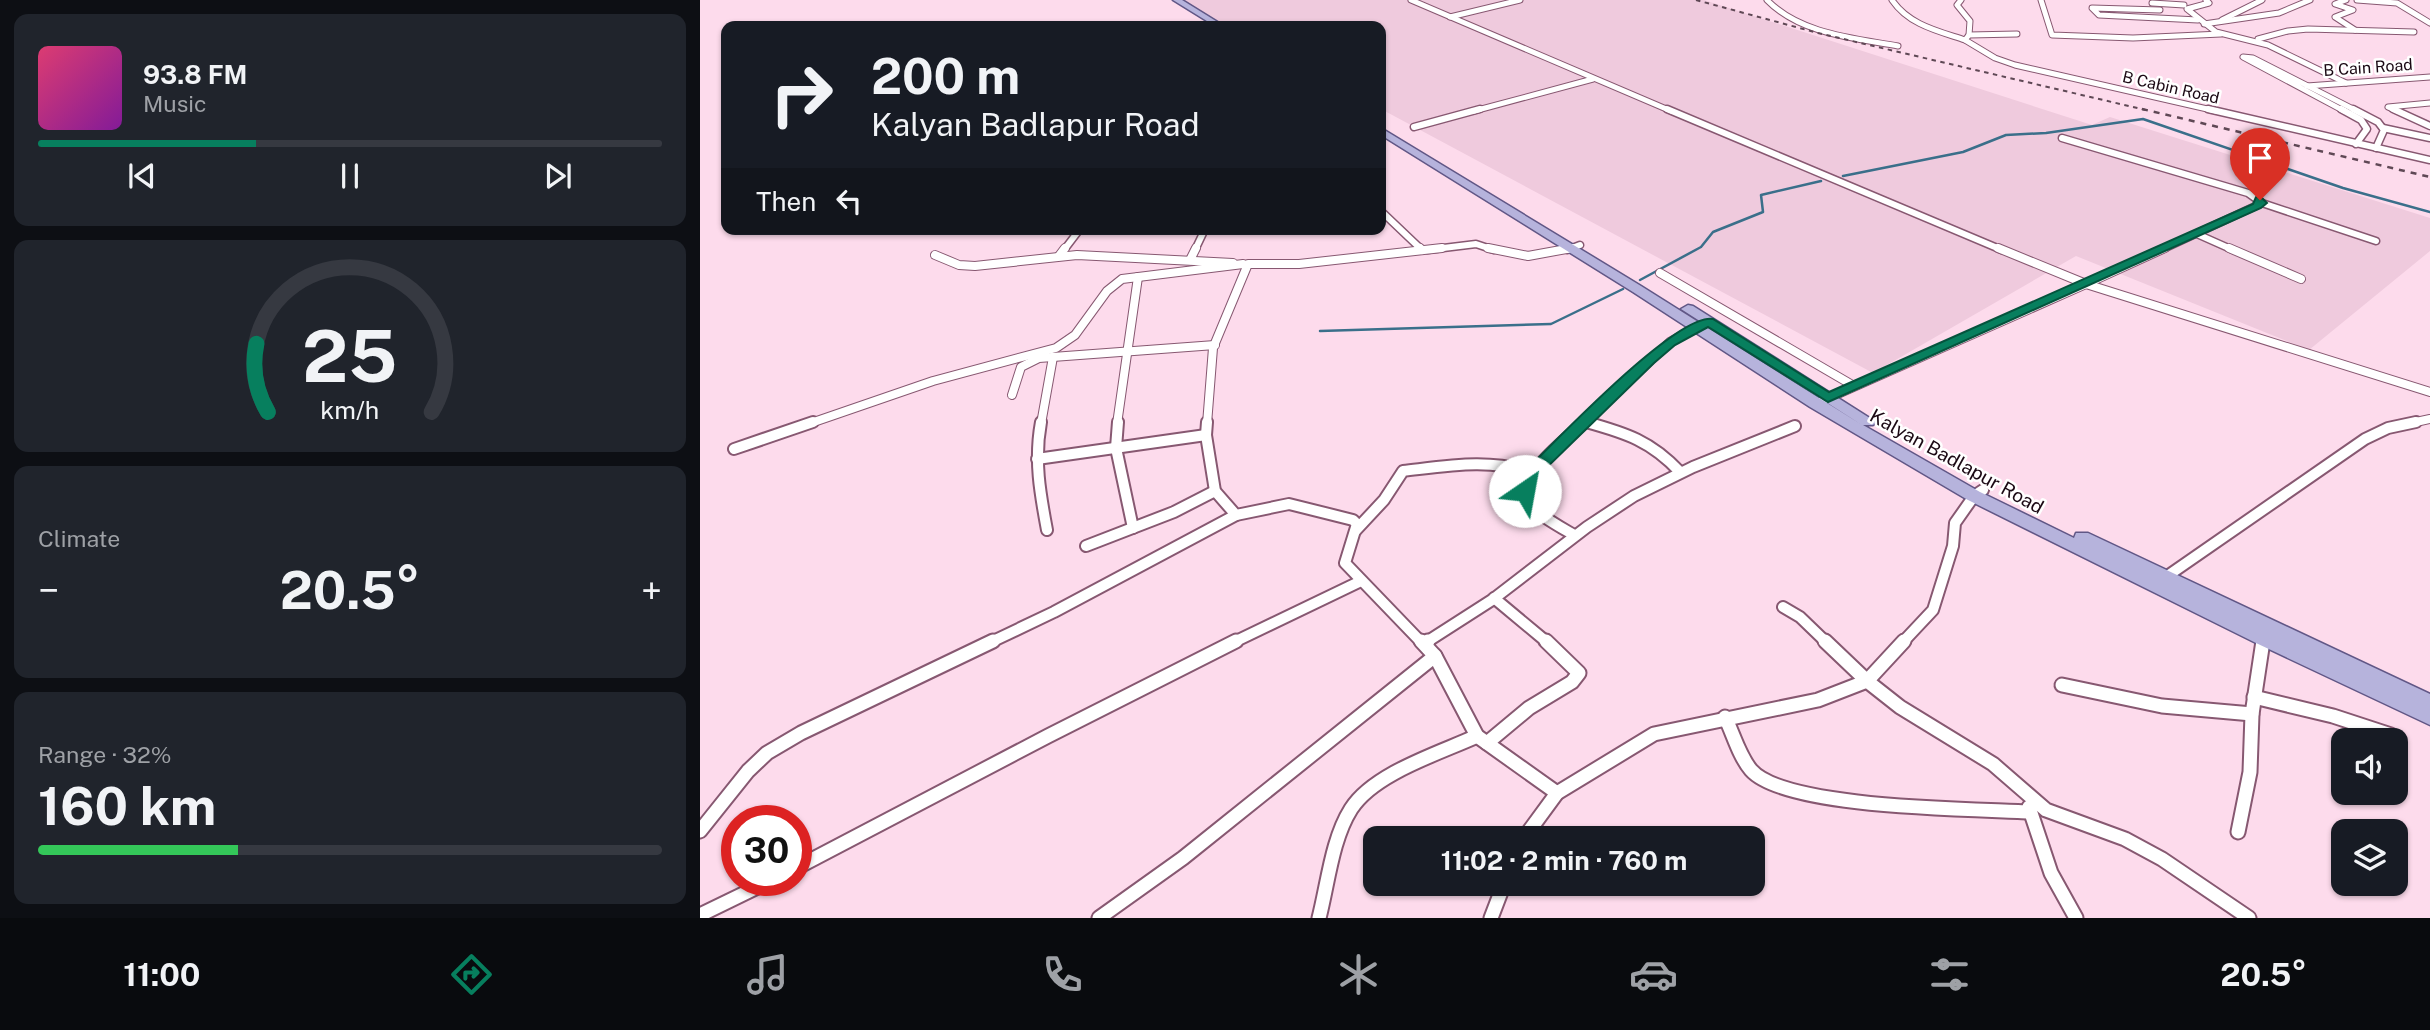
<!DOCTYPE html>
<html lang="en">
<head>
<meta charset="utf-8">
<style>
  body { margin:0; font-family:"Public Sans",sans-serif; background:#20242c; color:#f1f3f6; height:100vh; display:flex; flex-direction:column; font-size:26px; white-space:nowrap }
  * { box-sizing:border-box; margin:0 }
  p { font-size:23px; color:#9ea1a6 }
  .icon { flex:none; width:38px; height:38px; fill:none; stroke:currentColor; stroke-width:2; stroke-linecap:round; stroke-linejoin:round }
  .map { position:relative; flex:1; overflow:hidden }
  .sheet { display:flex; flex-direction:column; gap:14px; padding:14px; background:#0d0f14; width:700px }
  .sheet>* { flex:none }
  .banner { position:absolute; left:21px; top:21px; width:665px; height:214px; border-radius:14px; box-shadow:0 2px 5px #0004; background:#171b24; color:#f1f3f6; overflow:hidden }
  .controls { position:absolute; left:1631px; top:728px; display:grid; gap:14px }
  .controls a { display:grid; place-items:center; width:77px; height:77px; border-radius:14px; background:#171b24; box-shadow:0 2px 5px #0004; font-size:35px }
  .speed { position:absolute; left:21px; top:805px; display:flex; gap:14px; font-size:35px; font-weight:700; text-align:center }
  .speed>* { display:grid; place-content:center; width:91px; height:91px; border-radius:50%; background:#171b24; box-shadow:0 2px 5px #0004; line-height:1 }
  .speed .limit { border:10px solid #d22; background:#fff; color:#111 }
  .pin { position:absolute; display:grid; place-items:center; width:60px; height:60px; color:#fff; margin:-72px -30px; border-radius:50% 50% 50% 0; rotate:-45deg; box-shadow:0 0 7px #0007 }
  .pin .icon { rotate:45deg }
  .me { position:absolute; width:77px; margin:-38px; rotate:33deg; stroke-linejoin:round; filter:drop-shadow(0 0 5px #0008) }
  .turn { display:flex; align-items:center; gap:24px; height:147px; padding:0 35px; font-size:32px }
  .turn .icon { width:91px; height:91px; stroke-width:2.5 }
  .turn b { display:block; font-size:49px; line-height:60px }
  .then { display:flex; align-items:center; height:66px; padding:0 35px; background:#0003; gap:14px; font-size:26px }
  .big { font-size:52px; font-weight:700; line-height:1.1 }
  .sheet .tile { flex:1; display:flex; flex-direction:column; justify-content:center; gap:10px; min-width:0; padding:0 24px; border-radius:14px; background:#20242c }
  .sheet .dial { align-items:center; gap:0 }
  .dial svg { height:182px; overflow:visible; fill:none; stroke:#363941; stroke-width:7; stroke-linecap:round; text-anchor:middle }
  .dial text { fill:#f1f3f6; stroke:none }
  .song { display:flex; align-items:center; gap:21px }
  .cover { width:84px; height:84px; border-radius:10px; background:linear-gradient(135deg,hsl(340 70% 55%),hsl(290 70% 35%)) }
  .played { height:7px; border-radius:4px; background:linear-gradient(90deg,#077f5e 35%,#363941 35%) }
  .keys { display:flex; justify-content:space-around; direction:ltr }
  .heat { display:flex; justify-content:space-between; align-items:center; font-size:38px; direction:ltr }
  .charge { height:10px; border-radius:5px; background:linear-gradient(90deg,#34c759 32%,#363941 0) }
  .trip { position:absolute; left:663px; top:826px; width:402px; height:70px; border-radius:14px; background:#171b24; box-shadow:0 2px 5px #0004; font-weight:700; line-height:70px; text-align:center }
  .menu { display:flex; height:112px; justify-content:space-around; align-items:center; background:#090b0e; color:#9ea1a6 }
  .menu .icon { width:49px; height:49px }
  .menu .active { color:#077f5e }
  .menu b { font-size:32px; color:#f1f3f6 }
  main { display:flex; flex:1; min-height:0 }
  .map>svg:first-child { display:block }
  .built { fill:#efcadd }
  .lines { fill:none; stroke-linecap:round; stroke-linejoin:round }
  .stream { stroke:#3a6f8a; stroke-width:2.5 }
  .minor-far4-casing { stroke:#875871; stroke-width:7 }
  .minor-far3-casing { stroke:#875871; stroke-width:9 }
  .minor-far2-casing { stroke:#875871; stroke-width:10 }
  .minor-far1-casing { stroke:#875871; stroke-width:14 }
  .minor-casing { stroke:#875871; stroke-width:17 }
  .primary-casing { stroke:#615786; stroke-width:3 }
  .minor-far4 { stroke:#fff; stroke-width:5 }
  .minor-far3 { stroke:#fff; stroke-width:6 }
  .minor-far2 { stroke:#fff; stroke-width:8 }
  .minor-far1 { stroke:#fff; stroke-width:10 }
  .minor { stroke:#fff; stroke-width:13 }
  .primary { fill:#b6b3dc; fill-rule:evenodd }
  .rail-far1 { stroke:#5f4855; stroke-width:2; stroke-dasharray:4.5 4.5; stroke-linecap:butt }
  .rail { stroke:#5f4855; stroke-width:2.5; stroke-dasharray:6 6; stroke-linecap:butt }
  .route { fill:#077f5e; stroke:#05533d; stroke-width:2 }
  .labels { text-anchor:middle; stroke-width:5; stroke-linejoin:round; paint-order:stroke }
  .far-street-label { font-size:16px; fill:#1b0914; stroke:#fff }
  .street-label { font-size:19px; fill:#1b0914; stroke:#fff }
</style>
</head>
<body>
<main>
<section class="sheet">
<div class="tile">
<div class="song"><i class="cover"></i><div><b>93.8 FM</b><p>Music</p></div></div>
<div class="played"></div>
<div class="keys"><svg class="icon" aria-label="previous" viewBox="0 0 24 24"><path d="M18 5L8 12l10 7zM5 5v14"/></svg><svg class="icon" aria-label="pause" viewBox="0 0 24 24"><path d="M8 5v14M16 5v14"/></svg><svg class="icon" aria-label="next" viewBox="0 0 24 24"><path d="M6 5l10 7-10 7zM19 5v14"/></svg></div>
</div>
<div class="tile dial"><svg viewBox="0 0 100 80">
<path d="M14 69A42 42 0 1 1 86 69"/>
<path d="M14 69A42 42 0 0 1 9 39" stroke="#077f5e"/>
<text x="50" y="56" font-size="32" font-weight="700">25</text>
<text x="50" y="72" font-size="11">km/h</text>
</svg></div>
<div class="tile"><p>Climate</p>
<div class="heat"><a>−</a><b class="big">20.5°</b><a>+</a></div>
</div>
<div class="tile"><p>Range · 32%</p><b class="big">160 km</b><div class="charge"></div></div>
</section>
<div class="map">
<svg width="1730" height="918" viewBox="0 0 1730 918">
  <rect width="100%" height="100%" fill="#fddbec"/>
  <polygon class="built" points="477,0 1004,0 1392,125 1410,117 1730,218 1730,251 1609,350 1376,256 1173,373 681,109 681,26 526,26"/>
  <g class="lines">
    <g class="stream">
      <polyline points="1143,176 1263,152 1306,135 1346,133 1443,119 1643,188 1730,212"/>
      <polyline points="940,280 1001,247 1013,232 1063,212 1061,195 1121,181"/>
      <polyline points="620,331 851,324 923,289"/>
    </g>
    <g class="minor-far4-casing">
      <g id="minor-far4">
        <polyline points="711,0 971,111"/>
        <path d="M1067,0c33,34 86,38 131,46"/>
        <path d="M1192,0c17,25 46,31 73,40"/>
        <polyline points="1261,0 1257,5 1270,21 1269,35"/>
        <polyline points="1341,0 1352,35 1433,38 1521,34"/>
        <polyline points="1506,0 1509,3 1487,9 1516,32 1568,45 1646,83"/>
        <polyline points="1646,0 1635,4 1653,10 1635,17 1655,30"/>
        <polyline points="1657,0 1697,3 1730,23"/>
        <polyline points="1452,3 1484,5"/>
        <polyline points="1460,10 1392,8 1399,15 1498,20"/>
        <polyline points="750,17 820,0"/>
        <polyline points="1522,20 1562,0"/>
        <polyline points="1504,24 1579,13 1610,0"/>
        <polyline points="1317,34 1269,35 1265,40 1295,58 1315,65 1516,111"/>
        <polyline points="1558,39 1588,31 1608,29 1714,32"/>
        <polyline points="1607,86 1730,77"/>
        <polyline points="774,111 893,79"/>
        <polyline points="1644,111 1543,57 1553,58 1657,111"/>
        <polyline points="1697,111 1688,107 1730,103"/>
      </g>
    </g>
    <g class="minor-far3-casing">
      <g id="minor-far3">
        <polyline points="967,109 1302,250"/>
        <polyline points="1508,109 1730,160"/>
        <polyline points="1641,109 1661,120 1667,129 1656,144"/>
        <polyline points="1653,109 1678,122 1684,130 1676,148"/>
        <polyline points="1693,109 1730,126"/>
        <polyline points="714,127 780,109"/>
        <polyline points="1683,128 1730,138"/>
        <polyline points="1362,138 1548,193 1562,203 1461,250"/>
        <polyline points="1562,203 1676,241"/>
        <polyline points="681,211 722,250"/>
        <polyline points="1497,234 1533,250"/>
        <polyline points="364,250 380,229"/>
        <polyline points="495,250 505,229"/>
        <polyline points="727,250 776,244 794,250"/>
        <polyline points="867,250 880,245"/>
      </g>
    </g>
    <g class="minor-far2-casing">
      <g id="minor-far2">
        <polyline points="720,248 722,250"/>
        <polyline points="788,248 828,256 872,248"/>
        <polyline points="1529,248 1601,279"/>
        <polyline points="235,255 259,265 275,266 377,255 533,263"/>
        <polyline points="359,256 365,248"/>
        <polyline points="490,260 496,248"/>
        <polyline points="960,273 1154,386"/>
        <polyline points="1386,284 1465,248"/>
        <polyline points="1386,284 1730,392"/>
        <polyline points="312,395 321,367 339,358 515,345"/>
        <polyline points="1122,401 1386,284 1298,248"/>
        <polyline points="886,422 892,424"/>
        <polyline points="108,424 233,381 356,348 375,335 407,291 422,279 543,264"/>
        <polyline points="341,424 353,357"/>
        <polyline points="417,424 438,277"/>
        <polyline points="507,424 513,348 548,264 599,264 742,248"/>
        <polyline points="883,424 970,342 1001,325"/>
        <polyline points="1707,424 1730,419"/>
      </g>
    </g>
    <g class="minor-far1-casing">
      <g id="minor-far1">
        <path d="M341,422c-7,38 -1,71 6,108"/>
        <polyline points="418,422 416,448 433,528"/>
        <polyline points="507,422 506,435 515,491 536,515 589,504 653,520 657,524 645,563 722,643"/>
        <path d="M886,422c40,11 65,19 94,50"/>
        <polyline points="34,449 113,422"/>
        <polyline points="337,459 506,435"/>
        <path d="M656,530l28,-30 19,-29c44,-5 87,-13 130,2"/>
        <path d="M874,535c-12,-7 -44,-24 -48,-37 -7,-23 43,-61 59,-76"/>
        <polyline points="386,546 474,512 515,491"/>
        <polyline points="1463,579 1665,439 1688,428 1716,422"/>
        <polyline points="794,598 848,643"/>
        <polyline points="1083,607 1100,617 1127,643"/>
        <polyline points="289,643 354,612 536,515"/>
        <polyline points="532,643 661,581"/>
        <polyline points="725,643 792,600 887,527 934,496 993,467 1095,426"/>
        <polyline points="1202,643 1233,610 1253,546 1255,523 1274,496 1283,490"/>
        <polyline points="1562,643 1563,638"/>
      </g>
    </g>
    <g class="minor-casing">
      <g id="minor">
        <polyline points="721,641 735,656 777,736 857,793"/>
        <polyline points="1125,641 1167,681 1200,707 1293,764 1346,810 1425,839 1462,859 1549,918"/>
        <polyline points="725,643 728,641"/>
        <polyline points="1362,685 1462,706 1552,714"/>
        <polyline points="1554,697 1633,716 1691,735"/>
        <path d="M1025,717c8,16 14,39 26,53 34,39 225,39 279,42"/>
        <polyline points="787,743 829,708 872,682 879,673 846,641"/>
        <polyline points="1329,807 1351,873 1376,918"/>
        <polyline points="0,831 48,771 67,753 101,733 293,641"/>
        <polyline points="1538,832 1550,772 1552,714 1563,641"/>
        <polyline points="824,838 857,793 954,734 1118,700 1167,681 1204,641"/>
        <polyline points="96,868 348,736 536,641"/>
        <polyline points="0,915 72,880"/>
        <polyline points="399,918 483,858 735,656"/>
        <path d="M619,918c9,-35 13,-79 32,-109 23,-36 89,-56 126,-73"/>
        <polyline points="791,918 804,884"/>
      </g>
    </g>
    <g class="primary-casing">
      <g id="primary">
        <polygon points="473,0 482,0 524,26 515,26"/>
        <polygon points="681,128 941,286 1162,425 981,309 988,305 993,306 1176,422 1173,425 1163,425 1280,492 1374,538 1376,533 1388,533 1730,694 1730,725 1556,643 1268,500 1110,407 933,292 681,135"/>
      </g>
    </g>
    <use href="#minor-far4" class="minor-far4"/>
    <use href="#minor-far3" class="minor-far3"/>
    <use href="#minor-far2" class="minor-far2"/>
    <use href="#minor-far1" class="minor-far1"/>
    <use href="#minor" class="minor"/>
    <use href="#primary" class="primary"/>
    <polyline class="rail-far1" points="996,0 1118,33 1450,111"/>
    <polyline class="rail" points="1442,109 1730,177"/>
  </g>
  <path class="route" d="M1560,196l7,7 -6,5 -433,194 -120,-75 -33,18 -21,18 -114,111 -10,21 -5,1 -9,-5 2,-8 11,-16c29,-28 149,-155 184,-148l116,73 424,-188 3,-7z"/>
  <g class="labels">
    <g class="far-street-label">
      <text transform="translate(1668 67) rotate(-4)" y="6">B Cain Road</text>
      <text transform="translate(1471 87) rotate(13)" y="6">B Cabin Road</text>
    </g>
    <g class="street-label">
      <text transform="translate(1257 461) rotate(29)" y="7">Kalyan Badlapur Road</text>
    </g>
  </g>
</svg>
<div class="controls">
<a><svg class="icon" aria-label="sound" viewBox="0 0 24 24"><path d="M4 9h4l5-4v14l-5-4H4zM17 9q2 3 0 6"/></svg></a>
<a><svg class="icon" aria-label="layers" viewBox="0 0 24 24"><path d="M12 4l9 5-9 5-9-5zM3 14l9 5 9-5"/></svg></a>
</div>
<div class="speed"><div class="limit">30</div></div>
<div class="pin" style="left:1560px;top:200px;background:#d93025"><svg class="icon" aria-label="arrive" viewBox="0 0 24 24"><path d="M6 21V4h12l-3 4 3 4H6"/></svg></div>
<svg class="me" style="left:825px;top:491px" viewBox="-20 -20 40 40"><circle r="19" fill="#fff"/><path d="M0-13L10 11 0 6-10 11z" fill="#077f5e"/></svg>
<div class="trip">11:02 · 2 min · 760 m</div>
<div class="banner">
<div class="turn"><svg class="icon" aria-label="right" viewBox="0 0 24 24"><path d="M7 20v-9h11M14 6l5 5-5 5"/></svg><div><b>200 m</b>Kalyan Badlapur Road</div></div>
<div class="then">Then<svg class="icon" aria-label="left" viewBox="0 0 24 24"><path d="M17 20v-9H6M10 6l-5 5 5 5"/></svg></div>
</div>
</div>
</main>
<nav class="menu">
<b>11:00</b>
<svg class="icon active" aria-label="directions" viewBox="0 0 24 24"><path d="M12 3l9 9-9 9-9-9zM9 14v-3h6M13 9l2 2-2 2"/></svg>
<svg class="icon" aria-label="music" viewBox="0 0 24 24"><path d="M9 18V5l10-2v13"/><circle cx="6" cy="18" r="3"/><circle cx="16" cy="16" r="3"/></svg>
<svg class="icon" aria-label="phone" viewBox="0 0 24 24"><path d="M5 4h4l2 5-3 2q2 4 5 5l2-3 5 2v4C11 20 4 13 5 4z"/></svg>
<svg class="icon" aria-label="climate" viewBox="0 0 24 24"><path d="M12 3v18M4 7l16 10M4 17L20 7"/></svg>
<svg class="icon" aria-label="car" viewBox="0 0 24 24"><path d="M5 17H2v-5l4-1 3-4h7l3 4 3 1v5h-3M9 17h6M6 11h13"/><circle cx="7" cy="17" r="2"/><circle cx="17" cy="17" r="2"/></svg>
<svg class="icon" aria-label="filters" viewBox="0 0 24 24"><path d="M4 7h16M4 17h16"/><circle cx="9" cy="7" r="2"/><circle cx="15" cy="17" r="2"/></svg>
<b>20.5°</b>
</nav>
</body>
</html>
